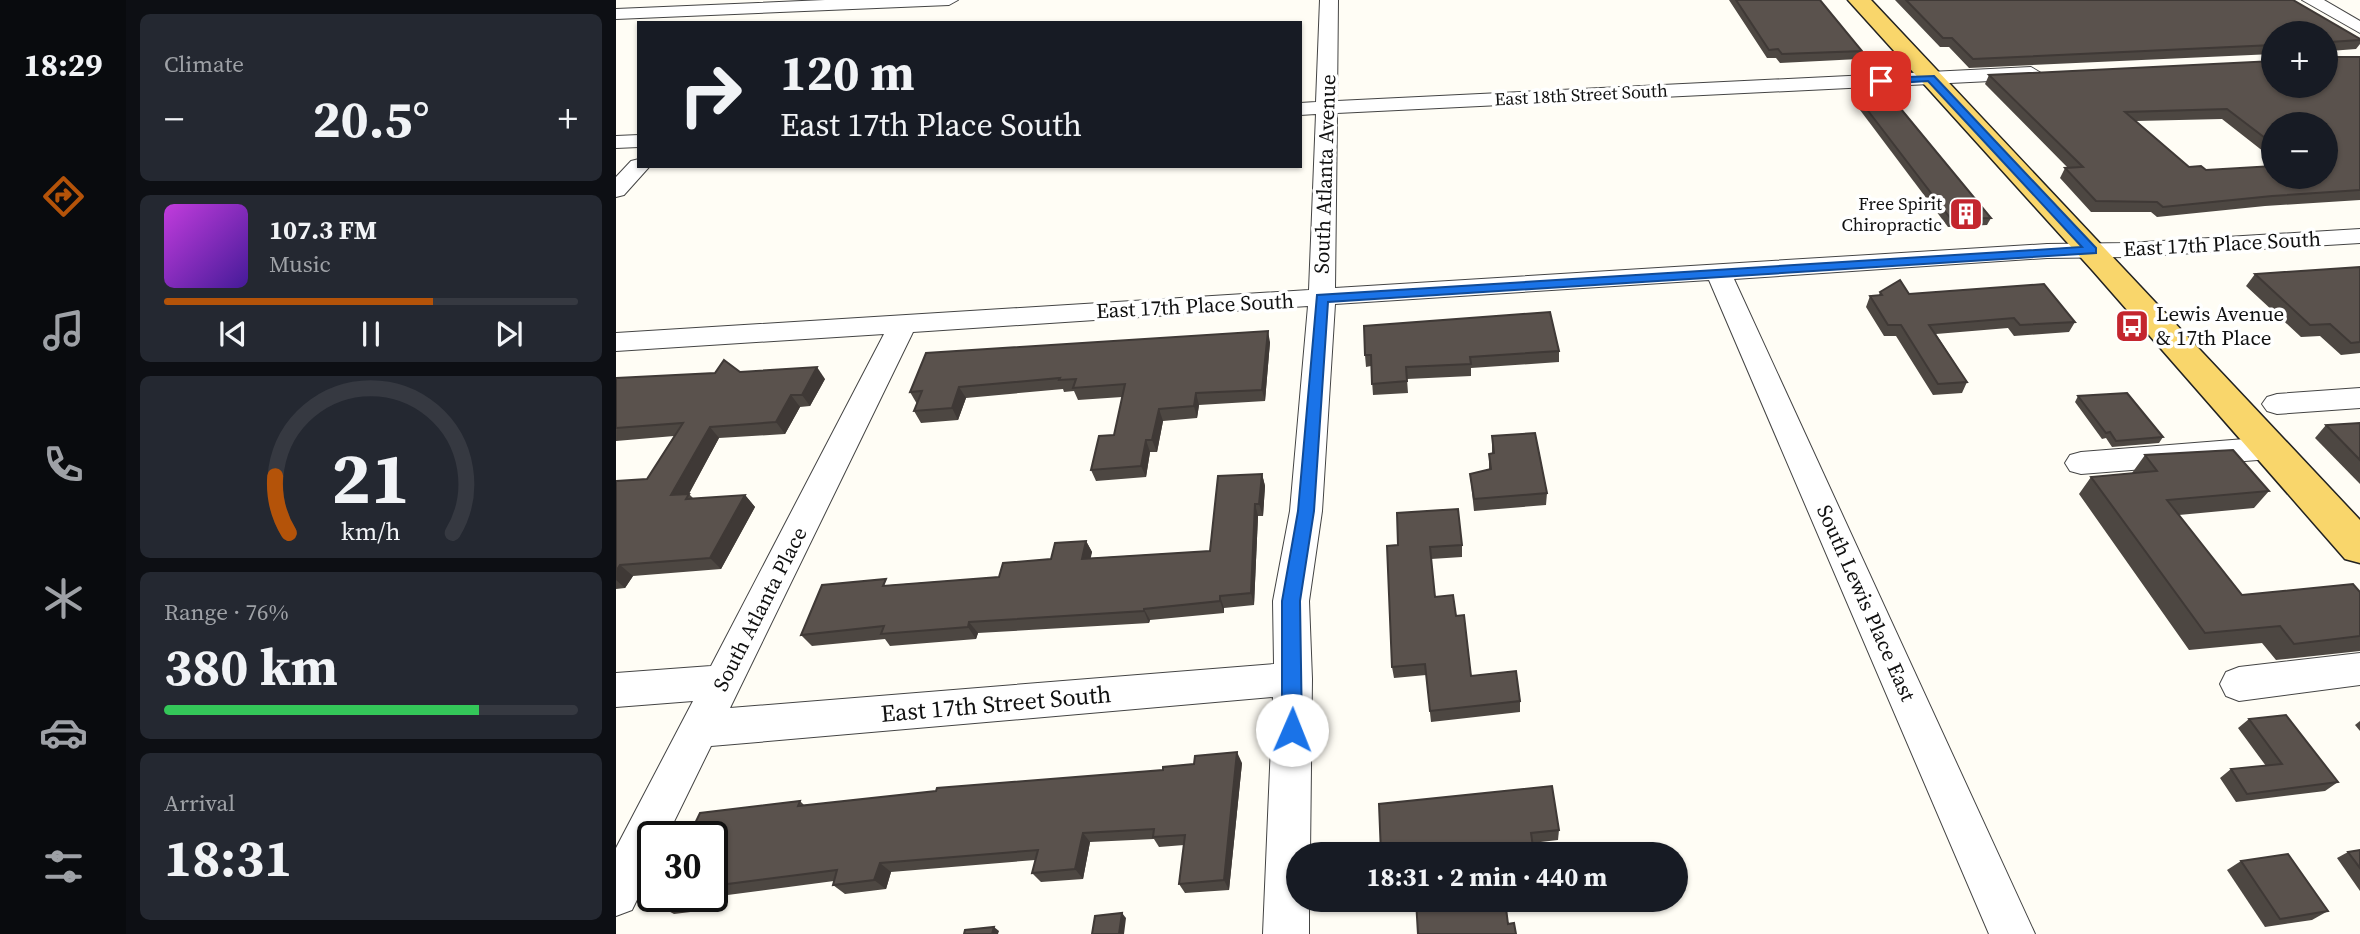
<!DOCTYPE html>
<html lang="en">
<head>
<meta charset="utf-8">
<style>
  body { margin:0; font-family:"Source Serif 4",serif; background:#242831; color:#f1f3f6; height:100vh; display:flex; flex-direction:column; font-size:26px; white-space:nowrap }
  * { box-sizing:border-box; margin:0 }
  p { font-size:23px; color:#9ea1a6 }
  .icon { flex:none; width:38px; height:38px; fill:none; stroke:currentColor; stroke-width:2; stroke-linecap:round; stroke-linejoin:round }
  .map { position:relative; flex:1; overflow:hidden }
  .drawer { display:flex; flex-direction:column; gap:14px; padding:14px; background:#0d0f14; width:490px }
  .drawer>* { flex:none }
  .banner { position:absolute; left:21px; top:21px; width:665px; height:147px; border-radius:0px; box-shadow:0 2px 5px #0004; background:#171b24; color:#f1f3f6; overflow:hidden }
  .fabs { position:absolute; left:1645px; top:21px; display:grid; gap:14px }
  .fabs a { display:grid; place-items:center; width:77px; height:77px; border-radius:50%; background:#171b24; box-shadow:0 2px 5px #0004; font-size:35px }
  .speed { position:absolute; left:21px; top:821px; display:flex; gap:14px; font-size:35px; font-weight:700; text-align:center }
  .speed>* { display:grid; place-content:center; width:91px; height:91px; border-radius:50%; background:#171b24; box-shadow:0 2px 5px #0004; line-height:1 }
  .speed .limit { border:4px solid #111; border-radius:10px; background:#fff; color:#111 }
  .pin { position:absolute; display:grid; place-items:center; width:60px; height:60px; color:#fff; margin:-30px; border-radius:14px; box-shadow:0 4px 10px #0006 }
  .me { position:absolute; width:77px; margin:-38px; rotate:1deg; stroke-linejoin:round; filter:drop-shadow(0 0 5px #0008) }
  .turn { display:flex; align-items:center; gap:24px; height:147px; padding:0 28px; font-size:32px }
  .turn .icon { width:91px; height:91px; stroke-width:2.5 }
  .turn b { display:block; font-size:49px; line-height:60px }
  .big { font-size:52px; font-weight:700; line-height:1.1 }
  .drawer .widget { flex:1; display:flex; flex-direction:column; justify-content:center; gap:10px; min-width:0; padding:0 24px; border-radius:10px; background:#242831 }
  .drawer .dial { align-items:center; gap:0 }
  .dial svg { height:182px; overflow:visible; fill:none; stroke:#363941; stroke-width:7; stroke-linecap:round; text-anchor:middle }
  .dial text { fill:#f1f3f6; stroke:none }
  .song { display:flex; align-items:center; gap:21px }
  .cover { width:84px; height:84px; border-radius:10px; background:linear-gradient(135deg,hsl(290 70% 55%),hsl(260 70% 35%)) }
  .played { height:7px; border-radius:4px; background:linear-gradient(90deg,#b45309 65%,#363941 65%) }
  .keys { display:flex; justify-content:space-around; direction:ltr }
  .heat { display:flex; justify-content:space-between; align-items:center; font-size:38px; direction:ltr }
  .charge { height:10px; border-radius:5px; background:linear-gradient(90deg,#34c759 76%,#363941 0) }
  .trip { position:absolute; left:670px; top:842px; width:402px; height:70px; border-radius:35px; background:#171b24; box-shadow:0 2px 5px #0004; font-weight:700; line-height:70px; text-align:center }
  main { display:flex; flex:1; min-height:0 }
  .dock { display:flex; flex-direction:column; width:126px; justify-content:space-around; align-items:center; background:#090b0e; color:#9ea1a6 }
  .dock .icon { width:49px; height:49px }
  .dock .on { color:#b45309 }
  .dock b { font-size:32px; color:#f1f3f6 }
  .map>svg:first-child { display:block }
  .lines { fill:none; stroke-linecap:round; stroke-linejoin:round }
  .minor-casing { stroke:#444; stroke-width:2 }
  .major-casing { stroke:#222; stroke-width:3 }
  .minor { fill:#fff; fill-rule:evenodd }
  .major { fill:#f9d66b; fill-rule:evenodd }
  .wall { fill:#4d4742; fill-rule:evenodd }
  .shaded-wall { fill:#3f3936 }
  .building { fill:#5a524d; stroke:#3f3936; stroke-width:2; fill-rule:evenodd }
  .route { fill:#1a73e8; stroke:#114b97; stroke-width:2 }
  .labels { text-anchor:middle; stroke-width:7; stroke-linejoin:round; paint-order:stroke }
  .far-street-label { font-size:18px; fill:#111; stroke:#fff }
  .far-poi-label { font-size:18px; fill:#111; stroke:#fff; text-anchor:end }
  .street-label { font-size:21px; fill:#111; stroke:#fff }
  .poi-label { font-size:21px; fill:#111; stroke:#fff; text-anchor:start }
  .near-street-label { font-size:24px; fill:#111; stroke:#fff }
</style>
</head>
<body>
<main>
<nav class="dock">
<b>18:29</b>
<svg class="icon on" aria-label="directions" viewBox="0 0 24 24"><path d="M12 3l9 9-9 9-9-9zM9 14v-3h6M13 9l2 2-2 2"/></svg>
<svg class="icon" aria-label="music" viewBox="0 0 24 24"><path d="M9 18V5l10-2v13"/><circle cx="6" cy="18" r="3"/><circle cx="16" cy="16" r="3"/></svg>
<svg class="icon" aria-label="phone" viewBox="0 0 24 24"><path d="M5 4h4l2 5-3 2q2 4 5 5l2-3 5 2v4C11 20 4 13 5 4z"/></svg>
<svg class="icon" aria-label="climate" viewBox="0 0 24 24"><path d="M12 3v18M4 7l16 10M4 17L20 7"/></svg>
<svg class="icon" aria-label="car" viewBox="0 0 24 24"><path d="M5 17H2v-5l4-1 3-4h7l3 4 3 1v5h-3M9 17h6M6 11h13"/><circle cx="7" cy="17" r="2"/><circle cx="17" cy="17" r="2"/></svg>
<svg class="icon" aria-label="filters" viewBox="0 0 24 24"><path d="M4 7h16M4 17h16"/><circle cx="9" cy="7" r="2"/><circle cx="15" cy="17" r="2"/></svg>
</nav>
<section class="drawer">
<div class="widget"><p>Climate</p>
<div class="heat"><a>−</a><b class="big">20.5°</b><a>+</a></div>
</div>
<div class="widget">
<div class="song"><i class="cover"></i><div><b>107.3 FM</b><p>Music</p></div></div>
<div class="played"></div>
<div class="keys"><svg class="icon" aria-label="previous" viewBox="0 0 24 24"><path d="M18 5L8 12l10 7zM5 5v14"/></svg><svg class="icon" aria-label="pause" viewBox="0 0 24 24"><path d="M8 5v14M16 5v14"/></svg><svg class="icon" aria-label="next" viewBox="0 0 24 24"><path d="M6 5l10 7-10 7zM19 5v14"/></svg></div>
</div>
<div class="widget dial"><svg viewBox="0 0 100 80">
<path d="M14 69A42 42 0 1 1 86 69"/>
<path d="M14 69A42 42 0 0 1 8 44" stroke="#b45309"/>
<text x="50" y="56" font-size="32" font-weight="700">21</text>
<text x="50" y="72" font-size="11">km/h</text>
</svg></div>
<div class="widget"><p>Range · 76%</p><b class="big">380 km</b><div class="charge"></div></div>
<div class="widget"><p>Arrival</p><b class="big">18:31</b></div>
</section>
<div class="map">
<svg width="1744" height="934" viewBox="0 0 1744 934">
  <rect width="100%" height="100%" fill="#fffdf5"/>
  <g class="lines">
    <g class="minor-casing">
      <g id="minor">
        <polygon points="209,0 342,0 333,5 0,19 0,9"/>
        <path d="M704,0h18l-1,101 694,-34 10,6 -10,6 -694,34 -2,175 712,-44 81,-1 232,-14v14l-232,14 -81,1 -313,21 301,655h-46l-280,-654 -374,24 -13,207 -13,90 3,78 -2,175h-12v46h11v34h-46l10,-237 -562,49 -44,90h-14v31l-21,43 -16,6v-68l77,-147 -77,6v-34l95,-7 173,-332 -268,17v-18l693,-43 7,-176 -16,1v-12l16,-1zM692,306l-18,205 -17,90 1,63 -544,44 183,-376z"/>
        <polygon points="1686,0 1708,0 1744,21 1744,33"/>
        <polygon points="23,135 23,147 0,148 0,136"/>
        <polygon points="23,159 23,166 34,166 8,195 0,197 0,177 15,161"/>
        <polygon points="1744,388 1744,408 1661,414 1651,411 1646,404 1651,397 1661,394"/>
        <polygon points="1654,437 1665,440 1669,448 1665,456 1654,459 1465,474 1454,471 1449,463 1454,455 1465,452"/>
        <polygon points="1744,653 1744,685 1623,701 1610,696 1604,684 1610,672 1623,667"/>
      </g>
    </g>
    <g class="major-casing">
      <polygon id="major" points="1232,0 1255,0 1744,520 1744,563 1729,559 1477,271"/>
    </g>
    <use href="#minor" class="minor"/>
    <use href="#major" class="major"/>
  </g>
  <g class="wall">
    <polygon points="1113,0 1204,0 1246,51 1243,59 1164,63 1160,58 1151,58"/>
    <path d="M1279,0h398l67,39v5l-4,5 -26,2v6h30v143l-95,6 -108,11 -6,-5h-60l-31,-34 5,-10h3l-83,-84 4,-9 337,11 -53,-53v21l-304,14 -20,-21h-9zM1606,119l51,40v-35l53,53 -120,-7 -17,-3 -53,-46z"/>
    <polygon points="1243,99 1375,218 1371,225 1332,227 1241,106"/>
    <polygon points="1744,267 1744,353 1725,355 1704,336 1685,337 1630,286 1639,274"/>
    <polygon points="1264,292 1293,294 1459,322 1453,332 1398,336 1392,328 1320,334 1351,382 1346,393 1317,395 1280,336 1268,336 1250,307 1254,296 1263,295"/>
    <polygon points="654,342 649,401 583,405 581,418 547,421 541,452 534,452 530,477 480,481 475,470 498,435 506,397 462,400 458,391 448,392 447,389 350,398 342,420 305,423 298,411 301,404 294,392"/>
    <polygon points="943,351 943,362 855,368 855,376 791,379 792,393 757,395 755,366 750,367 749,355"/>
    <polygon points="0,378 209,379 194,406 184,407 169,434 103,438 73,494 78,499 129,495 139,507 105,569 17,576 9,588 0,589 0,481 31,479 58,436 0,441"/>
    <polygon points="1462,396 1547,437 1543,443 1496,447 1490,438 1486,439 1459,402"/>
    <polygon points="1744,423 1744,484 1699,438 1710,425"/>
    <polygon points="876,436 931,493 930,505 858,511 854,474 873,470 873,454 876,453"/>
    <polygon points="1529,455 1653,491 1638,508 1563,515 1626,595 1744,592 1744,651 1660,660 1646,643 1573,650 1463,494 1475,477 1516,473"/>
    <polygon points="646,474 649,486 647,516 642,516 638,605 608,608 608,613 534,620 533,623 362,633 360,639 274,646 269,639 196,646 185,635 274,585 383,577 435,559 470,541 476,552 474,558 594,551"/>
    <polygon points="846,545 846,557 815,559 819,597 840,616 855,676 904,701 904,712 815,722 810,675 778,678 776,667 771,546"/>
    <polygon points="1633,719 1722,782 1709,791 1620,802 1604,778 1615,769 1650,766 1622,728"/>
    <polygon points="1744,721 1744,731 1739,725"/>
    <polygon points="626,763 613,890 569,893 563,884 568,845 543,847 538,839 474,842 467,879 425,882 416,873 419,860 275,872 270,889 229,894 217,885 218,881 104,896 99,909 58,914 43,906 96,896 96,836 184,801 188,805"/>
    <polygon points="763,804 943,830 942,840 916,843"/>
    <polygon points="1744,850 1744,891 1721,858 1732,852"/>
    <polygon points="1625,861 1712,911 1696,920 1649,927 1611,870"/>
  </g>
  <g class="shaded-wall">
    <polygon points="652,331 654,342 649,401 646,390"/>
    <polygon points="201,367 209,379 194,406 186,395"/>
    <polygon points="343,387 350,398 342,420 336,408"/>
    <polygon points="580,393 583,405 581,418 578,406"/>
    <polygon points="175,395 184,407 169,434 160,422"/>
    <polygon points="543,409 547,421 541,452 536,440"/>
    <polygon points="94,427 103,438 66,506 55,495"/>
    <polygon points="530,440 534,452 530,477 525,466"/>
    <polygon points="646,474 649,486 647,516 643,504"/>
    <polygon points="129,495 139,507 105,569 94,558"/>
    <polygon points="639,504 642,516 638,605 635,593"/>
    <polygon points="470,541 476,552 472,571 466,559"/>
    <polygon points="4,565 17,576 9,588 0,580 0,571"/>
    <polygon points="604,596 608,608 608,613 604,601"/>
    <polygon points="528,609 534,620 533,623 528,611"/>
    <polygon points="353,622 362,633 360,639 352,627"/>
    <polygon points="621,752 626,763 613,890 608,880"/>
    <polygon points="467,833 474,842 467,879 459,869"/>
    <polygon points="264,863 275,872 270,889 258,880"/>
    <polygon points="96,891 104,896 99,909 83,901 85,896 96,896"/>
    <polygon points="506,913 510,918 508,934 503,934"/>
    <polygon points="378,927 383,931 382,934 376,934"/>
  </g>
  <g class="building">
    <polygon points="1120,0 1204,0 1246,51 1166,54 1162,49 1153,50"/>
    <path d="M1290,0h387l67,39v1l-30,2v15h30v133l-88,6 -109,11 -6,-5 -61,-1 -31,-33 18,-1 -94,-92 284,-14v25h53v-53h-53v12l-300,14 -21,-21h-9zM1611,109l46,35v-20h53v53h-53v-11l-67,4 -5,-4 -12,1 -64,-55z"/>
    <polygon points="1275,97 1375,218 1335,219 1243,99"/>
    <polygon points="1744,267 1744,342 1735,343 1714,324 1694,325 1639,274"/>
    <polygon points="1284,280 1293,294 1428,284 1459,322 1404,325 1398,318 1313,325 1351,382 1322,384 1285,325 1272,325 1254,296 1266,295 1264,292"/>
    <polygon points="934,312 943,351 854,357 855,364 790,367 791,381 756,384 755,355 749,355 748,326"/>
    <polygon points="652,331 646,390 580,393 578,406 543,409 536,440 530,440 525,466 475,470 483,436 498,435 509,384 457,388 460,379 443,380 444,378 343,387 336,408 298,411 306,391 294,392 310,353"/>
    <polygon points="108,360 124,372 201,367 186,395 175,395 160,422 94,427 55,495 73,494 70,499 129,495 94,558 4,565 0,571 0,481 31,479 67,423 0,428 0,378 99,373"/>
    <polygon points="1511,393 1547,437 1500,441 1494,432 1490,433 1462,396"/>
    <polygon points="1744,423 1744,460 1710,425"/>
    <polygon points="919,433 931,493 858,499 854,474 875,469 873,454 878,453 876,436"/>
    <polygon points="1617,450 1653,491 1551,500 1626,595 1737,584 1744,592 1744,636 1678,644 1664,626 1589,633 1475,477 1541,471 1529,455"/>
    <polygon points="646,474 643,504 639,504 635,593 604,596 604,601 528,609 528,611 353,622 352,627 265,634 268,626 185,635 206,585 270,579 267,586 383,577 387,563 435,559 439,543 470,541 466,559 594,551 602,476"/>
    <polygon points="842,509 846,545 814,547 819,597 837,595 840,616 848,615 855,676 900,671 904,701 814,711 809,664 776,667 771,546 782,545 781,513"/>
    <polygon points="1670,715 1722,782 1631,794 1615,769 1666,764 1633,719"/>
    <polygon points="621,752 608,880 563,884 569,835 537,837 538,829 467,833 459,869 416,873 422,850 264,863 258,880 217,885 221,870 96,886 96,836 73,836 84,813 184,801 182,806 320,791 321,788 547,770 547,767 578,764 579,756"/>
    <polygon points="936,786 943,830 915,833 918,854 765,854 763,804"/>
    <polygon points="1744,850 1744,868 1732,852"/>
    <polygon points="1672,854 1712,911 1664,919 1625,861"/>
    <polygon points="47,896 85,896 83,901 43,906"/>
    <polygon points="800,900 889,900 892,924 898,923 900,934 802,934"/>
    <polygon points="506,913 503,934 476,934 479,916"/>
    <polygon points="378,927 376,934 348,934 349,930"/>
  </g>
  <polygon class="route" points="1318,76 1480,248 1480,253 712,302 698,511 684,601 686,730 683,736 676,739 669,736 666,730 666,601 682,511 701,295 1466,247 1312,81 1265,84 1260,81 1265,78"/>
  <defs>
    <g id="building-square" transform="scale(1.75)"><rect x="-9" y="-9" width="18" height="18" rx="4" fill="#c4262e" stroke="#fff"/><path d="M-4-6H4V6H1V3H-1V6H-4ZM-2.5-4.3h1.7v1.8h-1.7ZM.8-4.3h1.7v1.8H.8ZM-2.5-1h1.7V.8h-1.7ZM.8-1h1.7V.8H.8Z" fill="#fff"/></g>
    <g id="bus-square" transform="scale(1.75)"><rect x="-9" y="-9" width="18" height="18" rx="4" fill="#c4262e" stroke="#fff"/><path d="M-5-6H5V4H4V6H2V4H-2V6H-4V4H-5ZM-3.5-4V0h7V-4ZM-3.5 1.2v1.5H-2V1.2ZM2 1.2v1.5H3.5V1.2Z" fill="#fff"/></g>
  </defs>
  <g fill-rule="evenodd">
    <use href="#building-square" x="1350" y="214"/>
    <use href="#bus-square" x="1516" y="326"/>
  </g>
  <g class="labels">
    <g class="far-street-label">
      <text transform="translate(965 95) rotate(-3)" y="6">East 18th Street South</text>
    </g>
    <g class="far-poi-label">
      <text x="1326" y="210">Free Spirit<tspan x="1326" dy="21">Chiropractic</tspan></text>
    </g>
    <g class="street-label">
      <text transform="translate(709 174) rotate(-88)" y="7">South Atlanta Avenue</text>
      <text transform="translate(1606 244) rotate(-3)" y="7">East 17th Place South</text>
      <text transform="translate(579 306) rotate(-3)" y="7">East 17th Place South</text>
      <text transform="translate(1250 603) rotate(66)" y="7">South Lewis Place East</text>
      <text transform="translate(144 609) rotate(-63)" y="7">South Atlanta Place</text>
    </g>
    <g class="poi-label">
      <text x="1540" y="321">Lewis Avenue<tspan x="1540" dy="24">&amp; 17th Place</tspan></text>
    </g>
    <g class="near-street-label">
      <text transform="translate(380 704) rotate(-5)" y="8">East 17th Street South</text>
    </g>
  </g>
</svg>
<div class="fabs">
<a>+</a>
<a>−</a>
</div>
<div class="speed"><div class="limit">30</div></div>
<div class="pin" style="left:1265px;top:81px;background:#d93025"><svg class="icon" aria-label="arrive" viewBox="0 0 24 24"><path d="M6 21V4h12l-3 4 3 4H6"/></svg></div>
<svg class="me" style="left:676px;top:730px" viewBox="-20 -20 40 40"><circle r="19" fill="#fff"/><path d="M0-13L10 11 0 6-10 11z" fill="#1a73e8"/></svg>
<div class="trip">18:31 · 2 min · 440 m</div>
<div class="banner">
<div class="turn"><svg class="icon" aria-label="right" viewBox="0 0 24 24"><path d="M7 20v-9h11M14 6l5 5-5 5"/></svg><div><b>120 m</b>East 17th Place South</div></div>
</div>
</div>
</main>
</body>
</html>
